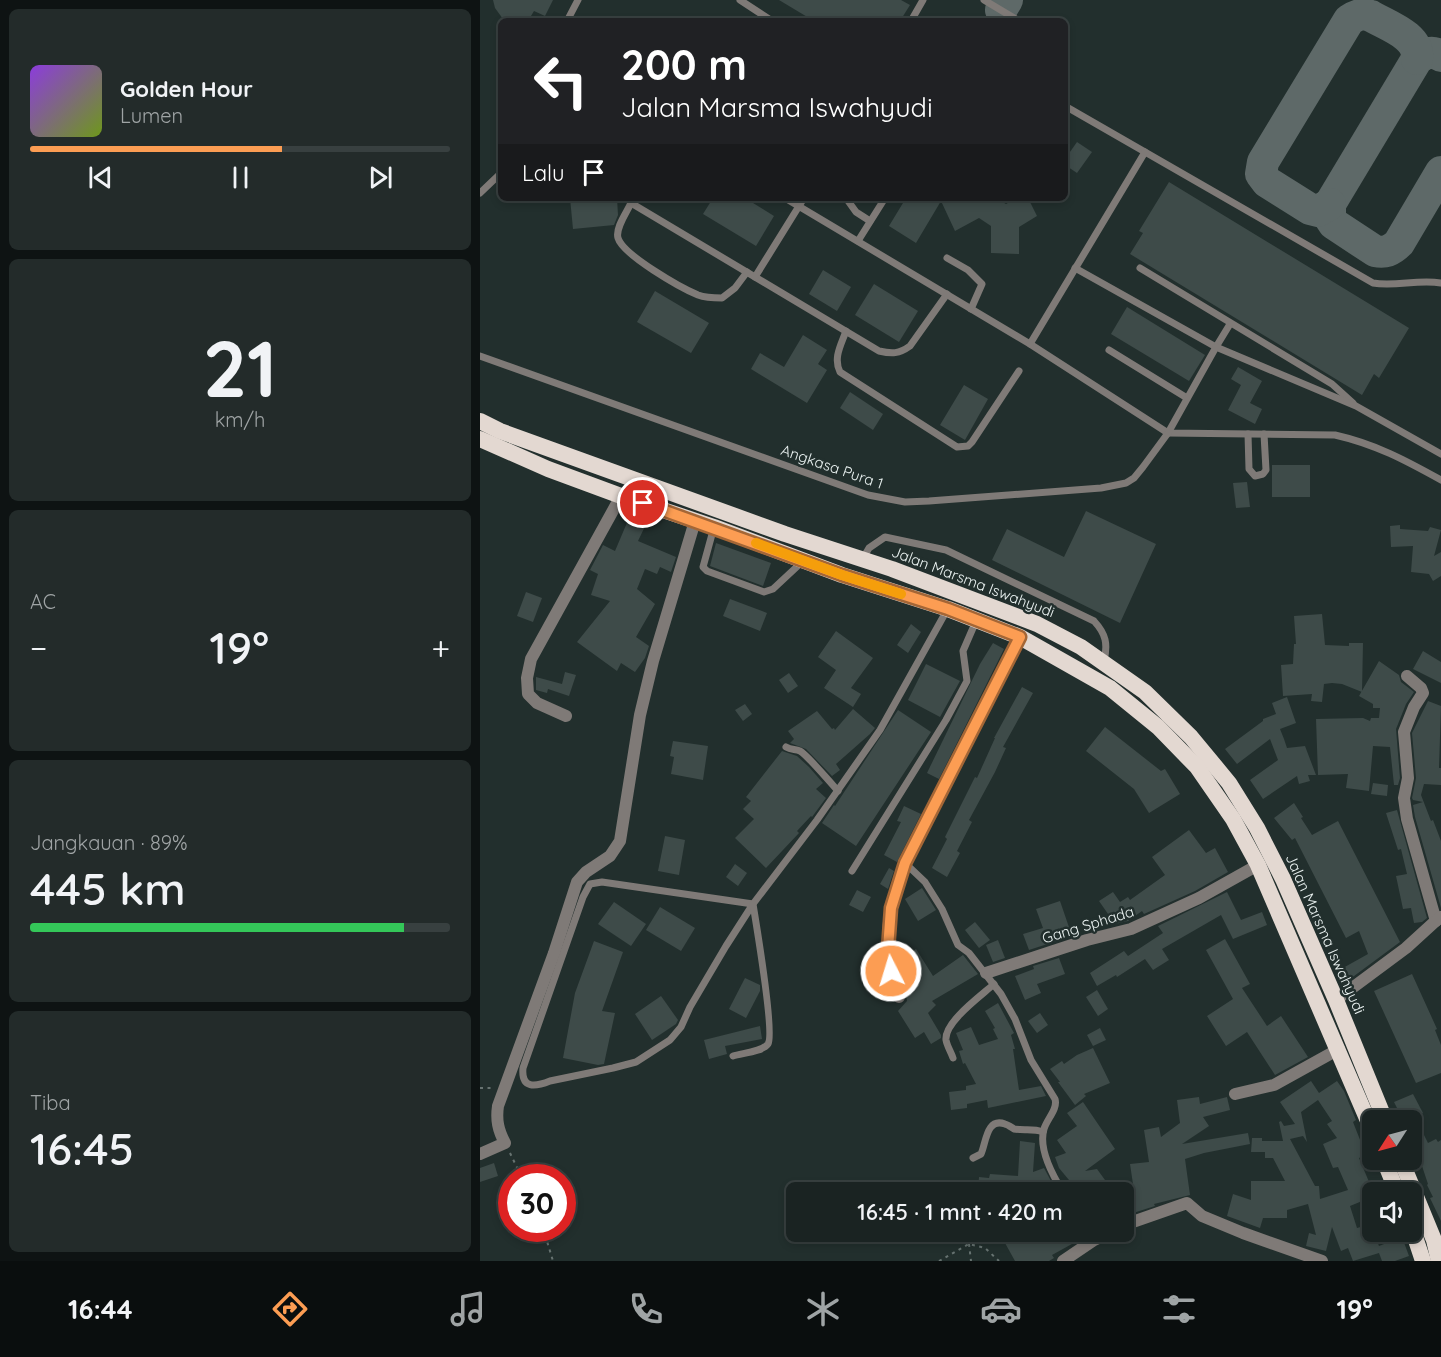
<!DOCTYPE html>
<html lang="id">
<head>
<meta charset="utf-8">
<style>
  body { margin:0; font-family:Quicksand,sans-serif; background:#232b2a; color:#f1f3f6; height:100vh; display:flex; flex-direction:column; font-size:22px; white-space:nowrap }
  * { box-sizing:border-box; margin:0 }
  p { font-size:20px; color:#9fa4a5 }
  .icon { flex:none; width:33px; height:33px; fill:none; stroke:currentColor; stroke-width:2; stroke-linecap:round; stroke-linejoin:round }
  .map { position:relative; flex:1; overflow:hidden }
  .panel { display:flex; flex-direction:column; gap:9px; padding:9px; background:#0e1313; width:480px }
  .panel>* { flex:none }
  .hud { position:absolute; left:18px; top:18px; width:570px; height:183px; border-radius:9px; box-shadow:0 3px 9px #0003,0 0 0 2px #384040; background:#202124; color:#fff; overflow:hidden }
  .needle { width:39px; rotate:234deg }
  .fabs { position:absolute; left:882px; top:1110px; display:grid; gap:12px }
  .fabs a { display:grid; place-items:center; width:60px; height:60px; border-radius:9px; background:#1a2322; box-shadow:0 3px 9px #0003,0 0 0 2px #384040; font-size:30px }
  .speed { position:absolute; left:18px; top:1164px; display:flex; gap:12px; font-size:30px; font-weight:700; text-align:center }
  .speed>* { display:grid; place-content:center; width:78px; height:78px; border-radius:50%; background:#1a2322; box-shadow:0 3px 9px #0003,0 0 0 2px #384040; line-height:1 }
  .speed .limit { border:9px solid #d22; background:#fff; color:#111 }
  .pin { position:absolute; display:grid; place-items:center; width:51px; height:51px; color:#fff; margin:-26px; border:3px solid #fff; border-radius:50%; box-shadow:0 2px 6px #0007 }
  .me { position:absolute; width:66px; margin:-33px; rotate:355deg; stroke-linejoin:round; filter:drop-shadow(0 0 4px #0008) }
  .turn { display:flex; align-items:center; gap:21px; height:126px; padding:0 24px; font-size:27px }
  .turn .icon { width:78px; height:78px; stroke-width:2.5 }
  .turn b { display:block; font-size:42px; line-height:51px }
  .then { display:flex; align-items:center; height:57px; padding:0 24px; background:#0003; gap:12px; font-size:22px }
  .big { font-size:45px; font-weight:600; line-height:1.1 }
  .panel .widget { flex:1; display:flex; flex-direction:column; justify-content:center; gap:9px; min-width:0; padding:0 21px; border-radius:9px; background:#232b2a }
  .panel .dial { align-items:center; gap:0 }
  .dial b { font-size:78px; line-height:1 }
  .song { display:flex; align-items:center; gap:18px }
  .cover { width:72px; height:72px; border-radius:9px; background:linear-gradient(135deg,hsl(270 70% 55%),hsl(80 70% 35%)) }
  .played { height:6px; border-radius:3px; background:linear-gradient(90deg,#fc9d53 60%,#384040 60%) }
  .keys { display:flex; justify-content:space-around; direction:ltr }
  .heat { display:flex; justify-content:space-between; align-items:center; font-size:33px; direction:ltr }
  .charge { height:9px; border-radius:4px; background:linear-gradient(90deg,#34c759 89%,#384040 0) }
  .trip { position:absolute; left:306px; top:1182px; width:348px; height:60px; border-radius:9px; background:#1a2322; box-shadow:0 3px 9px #0003,0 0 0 2px #384040; font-weight:600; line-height:60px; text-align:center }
  .dock { display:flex; height:96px; justify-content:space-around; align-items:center; background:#0a0e0e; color:#9fa4a5 }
  .dock .icon { width:42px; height:42px }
  .dock .selected { color:#fc9d53 }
  .dock b { font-size:27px; color:#f1f3f6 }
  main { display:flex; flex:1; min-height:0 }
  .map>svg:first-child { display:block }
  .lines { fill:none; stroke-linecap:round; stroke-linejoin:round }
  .taxiway { stroke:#5e6968; stroke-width:32 }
  .building { fill:#3e4b49; fill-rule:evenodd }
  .path { stroke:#677371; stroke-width:2; stroke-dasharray:3 4.5; stroke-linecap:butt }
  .service { stroke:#7f7a77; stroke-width:7 }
  .minor { stroke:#7f7a77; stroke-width:12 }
  .trunk { stroke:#e3d8d1; stroke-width:16 }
  .route-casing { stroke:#a46636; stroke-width:15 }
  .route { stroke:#fc9d53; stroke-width:10 }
  .slow { stroke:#f59e0b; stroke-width:10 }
  .labels { text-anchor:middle; stroke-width:5; stroke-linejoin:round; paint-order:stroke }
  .street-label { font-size:15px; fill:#ebf3f2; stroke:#222f2d }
</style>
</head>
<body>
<main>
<section class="panel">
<div class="widget">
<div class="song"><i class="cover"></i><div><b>Golden Hour</b><p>Lumen</p></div></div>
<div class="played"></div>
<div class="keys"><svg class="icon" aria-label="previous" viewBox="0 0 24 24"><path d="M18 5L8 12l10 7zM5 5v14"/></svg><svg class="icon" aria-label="pause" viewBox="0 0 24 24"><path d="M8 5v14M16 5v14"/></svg><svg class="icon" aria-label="next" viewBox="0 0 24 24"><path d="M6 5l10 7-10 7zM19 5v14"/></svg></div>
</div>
<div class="widget dial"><b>21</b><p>km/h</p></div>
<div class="widget"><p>AC</p>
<div class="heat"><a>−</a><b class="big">19°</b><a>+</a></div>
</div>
<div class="widget"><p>Jangkauan · 89%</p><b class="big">445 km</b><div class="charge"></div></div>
<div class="widget"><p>Tiba</p><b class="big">16:45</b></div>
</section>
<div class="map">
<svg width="961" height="1261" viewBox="0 0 961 1261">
  <rect width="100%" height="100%" fill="#222f2d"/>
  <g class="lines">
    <g class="taxiway">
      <polyline points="521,10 527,0"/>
      <path d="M961,56c-9,-6 -16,-3 -24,3l-87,145v14l4,6 41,27c10,2 16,0 24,-8l42,-71"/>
      <path d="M850,204l-12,7 -8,-2 -43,-27 -6,-8 2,-12 86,-142c8,-5 13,-7 22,-4 17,10 49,20 46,43"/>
    </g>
  </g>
  <g class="building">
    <polygon points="13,0 73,0 65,16 54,11 48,21 27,21 23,19 15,8"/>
    <polygon points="299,0 421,0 430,5 420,21 334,21"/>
    <polygon points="597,142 612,152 597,173 585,165 585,159"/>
    <polygon points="689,182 929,328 899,378 894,374 882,395 650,254 663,233 659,231"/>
    <polygon points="90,198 137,198 138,215 134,225 93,229"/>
    <polygon points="233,198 265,198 294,216 276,246 223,214"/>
    <polygon points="426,198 516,198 526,204 537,198 548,198 557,216 539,227 539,254 511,253 511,226 499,218 475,231 461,201 436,243 409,226"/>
    <polygon points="343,270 371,287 357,311 329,294"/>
    <polygon points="394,284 438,311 419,342 375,315"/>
    <polygon points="175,291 229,323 211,353 157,322"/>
    <polygon points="647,307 725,355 709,381 631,334"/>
    <polygon points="323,335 347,350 338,364 347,370 327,403 271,369 280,353 304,367"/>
    <polygon points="758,367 782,381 770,403 782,409 775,424 748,410 761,385 751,379"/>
    <polygon points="484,385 508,399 485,440 460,425"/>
    <polygon points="370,392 403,414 393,430 360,408"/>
    <rect x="792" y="465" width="38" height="32"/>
    <polygon points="767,482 770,507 756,508 753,483"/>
    <polygon points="152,511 169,518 158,541 196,557 191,572 180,567 177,574 165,569 157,589 175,604 156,637 169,646 165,658 155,672 141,663 137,671 97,642 130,601 111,595 118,574 110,570 123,545 135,551"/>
    <polygon points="606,511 676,544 640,623 512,560 527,529 584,557"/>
    <polygon points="920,525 920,529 948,531 950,527 961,530 954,556 961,552 961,576 953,581 949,574 931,572 933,546 911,547 910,526"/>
    <polygon points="236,543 291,563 283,586 230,566"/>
    <polygon points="46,592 62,598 53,622 37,616"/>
    <polygon points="250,599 287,613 280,631 243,616"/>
    <polygon points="842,614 845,645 869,646 869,643 883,643 882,692 862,684 852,683 844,684 842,702 831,701 832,694 803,696 801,665 813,664 814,644 816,644 814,616"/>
    <polygon points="431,624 441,632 428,653 417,645"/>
    <polygon points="356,631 393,658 371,688 381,694 373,707 344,688 356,670 338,657"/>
    <polygon points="513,643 524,649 459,779 447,773 500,664"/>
    <polygon points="943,651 961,662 961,683 933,669"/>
    <polygon points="899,661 919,675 921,682 934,692 926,704 916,729 920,778 918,785 914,785 910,747 893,746 889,791 866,788 868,774 838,775 836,719 883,718 890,721 891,718 899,718 900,708 893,708 893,704 879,696"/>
    <polygon points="446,664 480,681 460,717 428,700"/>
    <polygon points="85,672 96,675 89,696 68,689 67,693 56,690 56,677 82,684"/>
    <polygon points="309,673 318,686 308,693 299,680"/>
    <polygon points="542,687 553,693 523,747 526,748 515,772 489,820 492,822 477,851 480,853 467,877 452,868 467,839 465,837 495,777 497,778 515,738 514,738"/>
    <polygon points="807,697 816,723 800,729 804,739 807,748 825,746 836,775 828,775 830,781 819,784 817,776 783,799 770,780 798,760 790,739 757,764 745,749 783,721 783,719 796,714 792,703"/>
    <polygon points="948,701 961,706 959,768 961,768 961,785 944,784 941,795 951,821 953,820 961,841 961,908 935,817 933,805 943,802 933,800 932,798 936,778 932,733"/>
    <polygon points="265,704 272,714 263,721 255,710"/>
    <polygon points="373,709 395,728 390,734 356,764 360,770 352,776 326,749 310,743 314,739 308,731 337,711 352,729 354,728 355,730"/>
    <polygon points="418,710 451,732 376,846 342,823 354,805 355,806"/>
    <polygon points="625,727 681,771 685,769 700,794 669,813 654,789 606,751"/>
    <polygon points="193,741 228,746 223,780 191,774 194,757 190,756"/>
    <polygon points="302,751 317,756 329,767 343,783 336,789 346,798 332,817 331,816 317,831 319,833 286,868 255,838 274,819 263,809 271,801 266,797"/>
    <polygon points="893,783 908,785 907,796 891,794"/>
    <polygon points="814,803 823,817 821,818 832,835 858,821 920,942 870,979 863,968 888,954 879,931 866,938 815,838 812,840 794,818"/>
    <polygon points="424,806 441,814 417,862 404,855 421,822 417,821"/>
    <polygon points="917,810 947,918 942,922 934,923 931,908 923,909 916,876 927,874 921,849 918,850 906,813"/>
    <polygon points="709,830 726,853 735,848 748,872 715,891 664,914 662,911 648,921 635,924 619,901 633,892 640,902 648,897 650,900 685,875 672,857"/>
    <polygon points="185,836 205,840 199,875 178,871"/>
    <polygon points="255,864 267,873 258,886 246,877"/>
    <polygon points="409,868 414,871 408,889 400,884"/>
    <polygon points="442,888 456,910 438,921 425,899"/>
    <polygon points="377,890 391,897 383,912 369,905"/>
    <polygon points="747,892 761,920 782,912 787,925 753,939 741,915 682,949 689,960 673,970 665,959 637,977 636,975 617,986 610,973 644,951 648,956 683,933 678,926"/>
    <polygon points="580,901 592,936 549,950 543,934 563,928 556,909"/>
    <polygon points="134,902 166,924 151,946 118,924"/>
    <polygon points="180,907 215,928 201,951 166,930"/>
    <polygon points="495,922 510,940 499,948 485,930"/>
    <polygon points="745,939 770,984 762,988 787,1026 801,1016 828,1057 795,1075 767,1032 746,1046 727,1016 753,999 726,950"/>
    <polygon points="518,940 525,958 513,962 506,945"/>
    <polygon points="114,941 143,952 122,1011 135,1013 124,1064 118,1065 83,1058 95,993"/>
    <polygon points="436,949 453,976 483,955 498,974 452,1001 456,1005 448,1013 461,1035 461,1038 451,1044 444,1032 435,1038 418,1011 427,1001 425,988 432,981 419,961"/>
    <polygon points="579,958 585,974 557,984 561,993 545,1000 535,976 554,969 553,966"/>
    <polygon points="932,974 957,1029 955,1030 961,1045 961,1073 936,1083 894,991"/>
    <polygon points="265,978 280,985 280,991 266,1018 249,1009"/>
    <polygon points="617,990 628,1009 618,1016 606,997"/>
    <polygon points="181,996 198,1020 196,1024 172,1040 155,1014"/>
    <polygon points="518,1003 534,1033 531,1035 535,1049 533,1049 539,1090 561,1086 566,1096 508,1108 507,1100 487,1104 487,1108 471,1110 469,1092 486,1090 486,1086 496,1084 485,1063 483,1064 479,1051 483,1050 476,1033 491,1027 499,1045 518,1039 513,1029 515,1028 505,1011"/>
    <polygon points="560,1013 568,1025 557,1033 548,1021"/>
    <polygon points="280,1026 282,1039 245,1046 247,1054 229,1059 224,1040"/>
    <polygon points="620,1028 626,1040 613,1046 607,1035"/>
    <polygon points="613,1048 630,1083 604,1094 606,1096 595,1105 578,1082 580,1082 570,1069 582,1061 584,1064 597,1055"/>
    <path d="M831,1081l8,12 18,-12 7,10 12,29 -3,2 13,33 -7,3 13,31v8l-22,9 7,22 14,-4 8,22 23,-9 7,19 -14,5h-13l-3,-8 -26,8 -5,-13 -7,3 -9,-24 -6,24 -20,-5 3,-13 7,2 -8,-31 -21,6v8h-24l-3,10 -33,-12 6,-22 18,6v-19h34l-12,-23h-8v-6h-14l1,-14h10v3h21l-4,-19 2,-1 3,5 11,-2 -15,-22zM838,1100l14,21 -5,3 10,14 -14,6 10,24 5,-1 10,23 -28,9 -1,-13h-4l-25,-47 13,-3 4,6 -6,-30z"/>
    <polygon points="933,1094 943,1113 930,1120 923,1120 914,1102"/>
    <polygon points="719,1097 720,1104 747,1097 750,1110 723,1117 729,1126 702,1144 768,1133 770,1144 724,1153 705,1159 710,1195 674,1204 675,1206 650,1214 644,1202 644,1192 599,1192 579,1168 575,1157 586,1153 577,1140 597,1126 587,1113 603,1102 635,1149 605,1171 617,1169 625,1180 653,1184 650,1164 669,1162 664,1130 679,1127 681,1137 700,1123 697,1100"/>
    <polygon points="944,1135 948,1143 956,1139 958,1142 961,1140 961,1221 950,1198 953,1197 947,1185 948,1184 941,1163 932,1142"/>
    <polygon points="540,1141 555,1143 553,1172 564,1168 577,1192 528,1192 498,1190 499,1177 509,1178 510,1174 538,1176"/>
    <polygon points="14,1163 18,1176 0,1182 0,1168"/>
    <polygon points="450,1232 470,1232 470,1243 450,1244"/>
    <polygon points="532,1232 597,1232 601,1239 572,1255 574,1258 569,1261 535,1261 525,1243 535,1238"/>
  </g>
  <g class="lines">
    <g class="path">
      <polyline points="0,1088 11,1088"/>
      <polyline points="30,1153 42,1178"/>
      <polyline points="63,1228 73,1261"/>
      <polyline points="489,1244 491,1261"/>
      <polyline points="459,1261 489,1244 505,1248 519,1261"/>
    </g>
    <g class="service">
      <polyline points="260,0 292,21"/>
      <polyline points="504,0 539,21"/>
      <polyline points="87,21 98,0"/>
      <polyline points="431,21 443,0"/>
      <path d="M585,106l308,177c22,4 45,-4 68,0"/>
      <polyline points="0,193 21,173"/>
      <path d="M154,198l-3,5 248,148c13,3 20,3 31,-5l37,-52"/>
      <path d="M305,198l245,146 138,89 167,2c40,9 70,25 106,45"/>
      <polyline points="366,198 376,212 390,221"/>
      <path d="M151,203c-4,9 -16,25 -13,35 5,17 63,50 80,57 8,3 16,3 24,3l13,-10 12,-16"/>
      <polyline points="378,241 405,198"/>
      <polyline points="467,258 488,270 502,284 491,309"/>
      <polyline points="595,268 736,347 750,324"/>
      <polyline points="660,268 852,384 873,403"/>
      <polyline points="275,277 324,198"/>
      <path d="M366,331c-5,14 -13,27 -6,41l117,75 11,-1 4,-4 47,-71"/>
      <polyline points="550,344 665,152"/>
      <polyline points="629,350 707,398"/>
      <polyline points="0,356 388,495 425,502 449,501 621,488 646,483 654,478 663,467 688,433 736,347 876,406 961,454"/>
      <polyline points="768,434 769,469 775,476 783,474 786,470 784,434"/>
      <polyline points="234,527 223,567 227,571 284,592 293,589 323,561"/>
      <path d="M382,560l7,-12 16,-11 61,13 148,71c12,13 14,23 10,40"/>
      <path d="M306,747c5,3 9,2 14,4 6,3 31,32 38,40"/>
      <path d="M425,863l20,19 17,27 16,36 11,8 32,41 14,25 16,41 24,39c3,10 -8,20 -11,30 -6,20 9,47 19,63"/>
      <polyline points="372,871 466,720 487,681 483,651 496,621"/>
      <path d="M273,904l-151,-22 -12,2 -7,13 -60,171c-2,21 12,19 27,13l63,-13 23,-6 34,-22 11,-13 9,-20 36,-61 27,-42 64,-84 63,-90 67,-120"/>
      <path d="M253,1056c9,-3 29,-4 35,-12 7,-10 -12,-121 -15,-140"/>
      <path d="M473,1058c-2,-6 -6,-12 -7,-18 -2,-18 36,-45 48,-56"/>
      <path d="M493,1158l8,-4c5,-10 5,-37 24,-30 1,0 8,4 9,5 10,2 19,-1 29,3"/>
      <polyline points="608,1232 614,1240"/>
    </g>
    <g class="minor">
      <polyline points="927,676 941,688 943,693 934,707 924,732 928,778 924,798 927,819 956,921"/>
      <polyline points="86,716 57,703 48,694 47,678 51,659 141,496"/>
      <polyline points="506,973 607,940 651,929 719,898 778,865"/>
      <path d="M419,997c-11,-27 -14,-65 -7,-93 3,-14 9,-28 13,-41l115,-226"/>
      <polyline points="856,1000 926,948 960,917"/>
      <polyline points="755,1094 794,1085 859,1049"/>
      <path d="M0,1154l25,-11c-7,-13 -9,-23 -7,-37l56,-153 23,-71 9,-10 24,-16 10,-15 20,-126 13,-54 42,-140"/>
      <polyline points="644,1225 707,1203 722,1216 763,1233 842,1261"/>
      <polyline points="583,1261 614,1240 631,1232"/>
    </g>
    <g class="trunk">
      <polyline points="0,421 20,431 305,534 412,569 557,624 601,647 665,692 711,737 749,783 777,828 803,879 856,1000 905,1120"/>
      <polyline points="0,439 68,469 141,496 234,527 362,575 468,609 540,637 630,688 678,727 717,767 753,819 778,865 892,1130"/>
      <polyline points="904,1160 917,1192"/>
      <polyline points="921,1160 954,1240 959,1261"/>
      <polyline points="932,1228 943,1261"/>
    </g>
  </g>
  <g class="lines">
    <g class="route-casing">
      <polyline id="route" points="163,503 362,575 468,609 540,637 425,863 411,908 408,949 411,971"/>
    </g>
    <use href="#route" class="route"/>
    <polyline class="slow" points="276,543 362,575 421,594"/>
  </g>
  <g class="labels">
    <g class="street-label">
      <text transform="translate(352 467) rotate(19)" y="5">Angkasa Pura 1</text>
      <text transform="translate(493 582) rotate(21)" y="5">Jalan Marsma Iswahyudi</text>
      <text transform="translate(608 925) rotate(-17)" y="5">Gang Sphada</text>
      <text transform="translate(845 934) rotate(66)" y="5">Jalan Marsma Iswahyudi</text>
    </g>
  </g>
</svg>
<div class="fabs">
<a><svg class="needle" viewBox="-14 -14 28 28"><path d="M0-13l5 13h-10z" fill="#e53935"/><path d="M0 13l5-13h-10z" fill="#9fa4a5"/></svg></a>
<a><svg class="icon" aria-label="sound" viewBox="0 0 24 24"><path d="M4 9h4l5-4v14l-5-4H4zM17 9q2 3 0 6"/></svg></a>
</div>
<div class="speed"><div class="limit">30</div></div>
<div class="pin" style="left:163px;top:503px;background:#d93025"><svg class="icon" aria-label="arrive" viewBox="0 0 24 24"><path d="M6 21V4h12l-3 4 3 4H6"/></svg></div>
<svg class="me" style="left:411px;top:971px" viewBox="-20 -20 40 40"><circle r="17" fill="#fc9d53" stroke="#fff" stroke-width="3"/><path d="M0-11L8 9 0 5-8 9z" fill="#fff"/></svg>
<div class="trip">16:45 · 1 mnt · 420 m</div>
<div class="hud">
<div class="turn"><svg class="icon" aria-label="left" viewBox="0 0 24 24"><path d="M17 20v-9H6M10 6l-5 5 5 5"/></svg><div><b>200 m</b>Jalan Marsma Iswahyudi</div></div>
<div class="then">Lalu<svg class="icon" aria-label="arrive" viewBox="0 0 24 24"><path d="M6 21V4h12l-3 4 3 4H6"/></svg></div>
</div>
</div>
</main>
<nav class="dock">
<b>16:44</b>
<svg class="icon selected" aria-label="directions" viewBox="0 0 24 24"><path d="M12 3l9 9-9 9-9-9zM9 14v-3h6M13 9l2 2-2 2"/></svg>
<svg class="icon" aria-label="music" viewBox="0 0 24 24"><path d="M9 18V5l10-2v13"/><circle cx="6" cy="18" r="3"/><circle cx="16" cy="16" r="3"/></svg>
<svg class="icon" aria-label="phone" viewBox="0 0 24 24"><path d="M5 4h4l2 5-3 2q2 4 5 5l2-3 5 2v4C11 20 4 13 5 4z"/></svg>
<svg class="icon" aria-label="climate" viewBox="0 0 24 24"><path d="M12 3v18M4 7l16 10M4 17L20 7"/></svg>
<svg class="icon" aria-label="car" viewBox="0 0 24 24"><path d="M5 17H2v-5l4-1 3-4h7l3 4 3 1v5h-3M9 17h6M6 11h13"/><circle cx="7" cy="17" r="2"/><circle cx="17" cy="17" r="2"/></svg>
<svg class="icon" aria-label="filters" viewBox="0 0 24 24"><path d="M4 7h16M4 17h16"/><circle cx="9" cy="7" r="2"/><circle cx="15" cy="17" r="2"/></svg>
<b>19°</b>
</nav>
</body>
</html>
